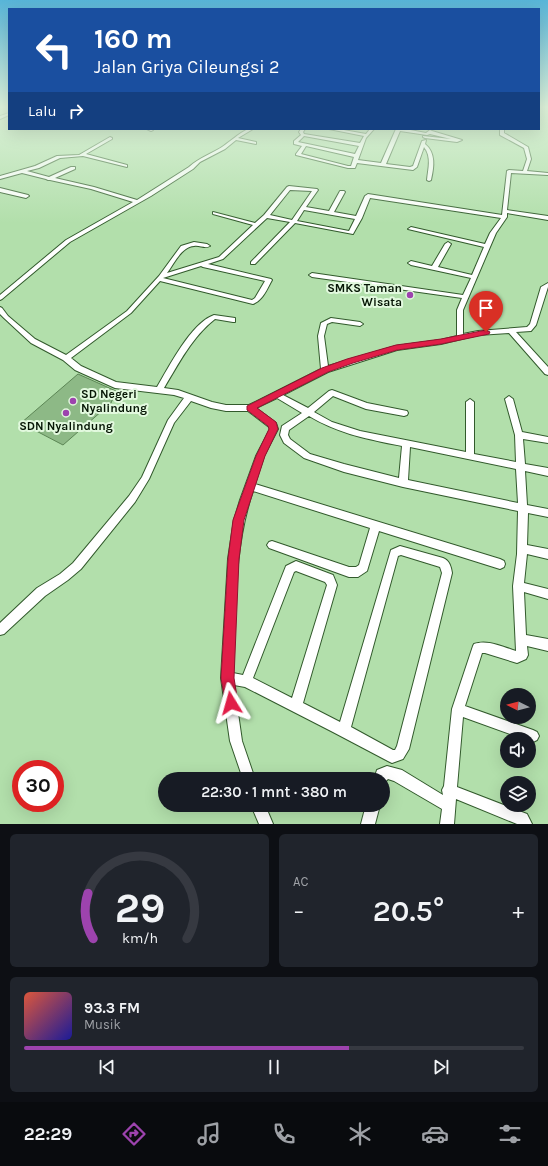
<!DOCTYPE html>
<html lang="id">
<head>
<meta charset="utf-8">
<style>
  body { margin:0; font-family:Karla,sans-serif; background:#20242c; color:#f1f3f6; height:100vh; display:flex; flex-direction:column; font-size:15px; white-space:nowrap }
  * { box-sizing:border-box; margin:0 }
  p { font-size:13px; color:#9ea1a6 }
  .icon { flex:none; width:22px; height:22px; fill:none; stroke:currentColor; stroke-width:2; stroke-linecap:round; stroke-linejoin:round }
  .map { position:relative; height:824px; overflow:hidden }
  .sheet { display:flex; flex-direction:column; gap:10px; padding:10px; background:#0d0f14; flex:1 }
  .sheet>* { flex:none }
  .banner { position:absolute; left:8px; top:8px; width:532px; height:122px; border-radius:0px; box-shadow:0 4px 16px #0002; background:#1a4fa0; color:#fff; overflow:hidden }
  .needle { width:26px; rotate:276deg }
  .tools { position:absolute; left:500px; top:688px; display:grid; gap:8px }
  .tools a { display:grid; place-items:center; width:36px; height:36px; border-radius:50%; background:#171b24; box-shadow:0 4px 16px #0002; font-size:20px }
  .speed { position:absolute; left:12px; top:760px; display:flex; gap:8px; font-size:20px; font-weight:700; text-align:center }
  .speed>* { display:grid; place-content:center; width:52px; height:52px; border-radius:50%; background:#171b24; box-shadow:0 4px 16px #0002; line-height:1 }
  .speed .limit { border:6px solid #d22; background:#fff; color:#111 }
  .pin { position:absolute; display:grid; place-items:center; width:34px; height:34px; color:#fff; margin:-41px -17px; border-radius:50% 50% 50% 0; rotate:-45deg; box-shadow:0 0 4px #0007 }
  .pin .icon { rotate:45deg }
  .me { position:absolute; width:44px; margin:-22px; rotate:352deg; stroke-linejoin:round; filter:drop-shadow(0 0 3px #0008) }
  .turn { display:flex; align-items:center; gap:14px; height:84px; padding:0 20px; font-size:18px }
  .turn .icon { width:52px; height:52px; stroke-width:2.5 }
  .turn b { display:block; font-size:28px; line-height:34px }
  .then { display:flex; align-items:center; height:38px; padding:0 20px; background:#0003; gap:8px; font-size:15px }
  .big { font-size:30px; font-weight:600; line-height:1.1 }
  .sheet .tile { flex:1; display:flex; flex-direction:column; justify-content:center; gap:6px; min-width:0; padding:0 14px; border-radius:6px; background:#20242c }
  .sheet .dial { align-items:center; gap:0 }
  .dial svg { height:104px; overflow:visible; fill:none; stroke:#363941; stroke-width:7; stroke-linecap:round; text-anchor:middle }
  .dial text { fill:#f1f3f6; stroke:none }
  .song { display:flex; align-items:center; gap:12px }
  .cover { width:48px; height:48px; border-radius:6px; background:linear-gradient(135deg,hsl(10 70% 55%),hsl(240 70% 35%)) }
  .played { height:4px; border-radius:2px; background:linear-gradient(90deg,#9d43ae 65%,#363941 65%) }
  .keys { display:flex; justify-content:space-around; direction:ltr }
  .heat { display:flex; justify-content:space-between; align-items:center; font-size:22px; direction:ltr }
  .sheet .tiles { flex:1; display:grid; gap:10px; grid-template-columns:1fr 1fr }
  .tile:last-child { grid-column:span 2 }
  .trip { position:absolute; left:158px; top:772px; width:232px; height:40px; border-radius:20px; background:#171b24; box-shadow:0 4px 16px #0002; font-weight:600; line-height:40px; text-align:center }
  .dock { display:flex; height:64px; justify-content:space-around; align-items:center; background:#090b0e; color:#9ea1a6 }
  .dock .icon { width:28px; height:28px }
  .dock .current { color:#9d43ae }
  .dock b { font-size:18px; color:#f1f3f6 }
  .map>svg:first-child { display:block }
  .building { fill:#8db986; stroke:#5c8655 }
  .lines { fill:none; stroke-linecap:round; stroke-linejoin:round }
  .minor-casing { stroke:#325a2c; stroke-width:2 }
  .minor { fill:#fff; fill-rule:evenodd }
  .route { fill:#e11d48; stroke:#92132f }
  .poi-dot { fill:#9d43ae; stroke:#e2f9de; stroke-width:1.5 }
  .labels { text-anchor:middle; stroke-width:4; stroke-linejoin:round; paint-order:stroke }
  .poi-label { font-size:12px; font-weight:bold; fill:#061605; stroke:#e2f9de; text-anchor:end }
</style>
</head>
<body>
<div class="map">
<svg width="548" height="824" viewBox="0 0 548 824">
  <rect width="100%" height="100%" fill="#b2dfab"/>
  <polygon class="building" points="78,374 116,391 111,403 63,445 21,423"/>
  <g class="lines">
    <g class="minor-casing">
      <g id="minor">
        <polygon points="9,113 9,115 0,119 0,116"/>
        <polygon points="147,129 152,129 153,130 151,131"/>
        <path d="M248,129h5l-15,9 18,4v2l-20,-4 -11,9 -25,13 -7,7 -42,27 -81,46 -68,57 -2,1v-5l66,-55 67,-38 -42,-13 -41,-9h-2l-2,-1 -24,-6 -22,6v-3l35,-10 22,-10 22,-1 31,-18 2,1v1l-26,15 41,11v2l-44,-11 -23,2 -21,10 -12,3 22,6 22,-10h4v2l-20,9 39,9 43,13 52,-33c10,-9 22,-13 33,-20 9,-6 16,-13 26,-18z"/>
        <path d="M301,129h4l-2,3 1,2 56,9 4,-7 -35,-7h9l28,5 4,-5h4l-8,9 -8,22 23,3 15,-34h9l21,4 4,-3 2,1 30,9 -5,2 -32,-4 -2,-1v-1l28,3 -21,-5 -3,1 -27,-4 -14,33 24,3 3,-1 9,-25 4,-1 -1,4c11,9 9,23 6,36l-2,1 -2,-1c1,-11 5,-23 -3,-33l-7,20 -4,3 -56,-7 -2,5h-7l-52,-13v-1l6,-8 -8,-2v-3l7,-6 -2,-3zM304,136l55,10 -4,8 -57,-12zM306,146l48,11 -3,9h-3l-47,-12z"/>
        <path d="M500,129h4v4l24,14 3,12 -4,12 21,2v2l-37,-2 -4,37 41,6v4l-41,-7v4l-11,16 -33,77v24l15,-3 49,-4 3,-3 11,-37 7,-4v4l-12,38 -5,6 -15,1 32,35v8l-3,-1 -36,-41 -31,2 -37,9 -44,6 -69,22 -45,23 25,13 21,-17 3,-1 35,13 40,8 1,2 -1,2 -3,1 -38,-7 -33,-13 -19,16 18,10 28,9 106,21v-50l4,-3 4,3v52l42,8 -1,-27 -10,-36 4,-3 4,3 9,33 26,5v6l-25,-4 2,25 23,4v8l-23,-5 2,34 21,4v8l-20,-4 -1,32 21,4v10l-21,-5 -3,29 24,6v10l-24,-7 2,43 22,4v12l-21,-5 1,9 -2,4 -9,4 -32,-10h-3l-17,53 68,24 4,2 2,4 -2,4 -4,2 -4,-1v-2h-5l-61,-22 -6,70 70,27 5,10h-15l-61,-25 -2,25h-14l2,-15 -48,-28 -6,-2 -5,5v-5h-9l3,-9 10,-4 15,4 41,25 -1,-5 2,-4 8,-77 21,-63 1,-2c13,-5 29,3 42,7l-3,-65 4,-32 1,-43 -115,-24 -59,-15 -40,-14 -20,-15 -4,-8 2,-9 20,-13 -25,-15 -21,10 20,15 2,6 -14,27 -9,28 245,75 4,2 1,3 -1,3 -4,2 -121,-38 -12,40 -9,6h-9l-80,-29 -2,-3 2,-3 3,-1 77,26h7l3,-2 11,-37 -117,-37c-20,58 -17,121 -20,182l10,2 43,-109 10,-5 37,14 4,10 -34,118 37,19 51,-172 9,-4 43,12c7,3 8,9 9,15l-43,176 -6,10 -11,4 -4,-2 -55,-29 -88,-45 -11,-2 8,56 13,38h-12l-13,-38 -9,-63 7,-119 6,-39 6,-20 16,-44 14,-27 -1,-2 -21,-16h-22l-15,-3 -20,-7 -17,22 -25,56 -14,23 -54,67 -13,11 -23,16 -41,38 -4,1v-12l37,-35 23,-14 13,-11 56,-67 13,-19 26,-57 16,-22 -10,-3 -59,-7 -40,-18 -12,-10 -32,-17 -27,-25 -4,-4v-7l2,1 6,8 27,23 31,16 61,-44 32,-35 22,-30 13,-4 13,2 3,2c-5,3 -10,-1 -16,0 -13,1 -20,18 -27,27l52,-16 34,-32 -40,-11v-2l42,11 9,-8 23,-28 2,-1 28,3 1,1 -12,17 23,4 11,-20h4l1,1 -11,20 22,4 9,-20 3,-2 134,21 5,-44 2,-1 14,1 4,-12 -3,-11 -24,-13zM290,190l22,1 -20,29 -22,-5zM370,198l131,20 -11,15 -5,11 -74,-17 -3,2 76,18 -12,28 -34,-8 13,-23 -3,-2 -3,2 -13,22 -21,-5 -3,2 3,2 60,13 -8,17 -151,-22 -3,2 3,2 150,21 -5,12v26l-16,4 -45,6 -68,20 -4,-30 3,-12 5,-2 28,4 3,-2 -3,-2 -29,-4 -10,5 -3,13 3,33 -72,36h-23l-14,-3 -34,-12 -14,-2c15,-25 28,-51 51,-69l18,3h2v-4l-21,-3c-23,8 -45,52 -57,72l-41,-5 -35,-16 -10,-8 60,-45 29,-32 93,23c10,-4 14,-15 19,-24l-1,-1 -63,-15 15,-5 44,-41 23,4 -39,40v2h4l40,-41 58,11 9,-16zM304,210l51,9 -6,12 -52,-10zM201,266l2,1 62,14 -10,17 -3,2 -89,-22zM309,416c30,18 59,23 93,30l-3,32 -55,-14 -34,-10 -20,-15 -2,-4 1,-5zM410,447l106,22 2,34 -110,-23zM401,555l39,12 2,6 -45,173 -2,4h-2l-42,-23 47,-171zM296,571l29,11 2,3 -35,113 -39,-20 41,-106z"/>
        <polygon points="0,188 28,195 29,196 26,198 0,192"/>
        <polygon points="251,805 265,805 273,824 259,824"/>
        <polygon points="366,805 380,805 375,824 361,824"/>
      </g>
    </g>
    <use href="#minor" class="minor"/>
  </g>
  <linearGradient id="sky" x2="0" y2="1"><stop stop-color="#58b5d8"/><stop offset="0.48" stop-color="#dcf1d9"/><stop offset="1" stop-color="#dcf1d9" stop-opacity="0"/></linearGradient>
  <rect width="548" height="223" fill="url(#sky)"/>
  <polygon class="route" points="486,330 490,332 489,334 441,344 397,350 353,363 328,372 257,408 276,422 278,429 265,456 244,520 239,559 234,678 238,703 236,708 231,710 226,708 221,678 228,559 233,520 256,456 269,429 268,426 247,410 247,406 322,368 347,359 396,345 441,339"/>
  <g class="poi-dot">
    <circle cx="410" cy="295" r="4"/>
    <circle cx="73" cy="401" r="4"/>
    <circle cx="66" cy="413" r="4"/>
  </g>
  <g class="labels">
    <g class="poi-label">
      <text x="402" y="292">SMKS Taman<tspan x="402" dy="14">Wisata</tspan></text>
      <text x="81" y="398" text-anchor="start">SD Negeri<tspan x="81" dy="14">Nyalindung</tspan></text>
      <text x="66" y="430" text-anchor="middle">SDN Nyalindung</text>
    </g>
  </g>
</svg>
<div class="tools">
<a><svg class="needle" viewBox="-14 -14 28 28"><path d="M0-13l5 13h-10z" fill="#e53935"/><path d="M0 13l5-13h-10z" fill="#9ea1a6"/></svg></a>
<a><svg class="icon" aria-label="sound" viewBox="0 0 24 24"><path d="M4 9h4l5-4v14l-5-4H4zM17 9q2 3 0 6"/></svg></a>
<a><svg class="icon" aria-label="layers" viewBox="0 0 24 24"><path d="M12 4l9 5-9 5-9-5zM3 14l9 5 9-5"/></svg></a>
</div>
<div class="speed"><div class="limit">30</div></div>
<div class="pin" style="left:486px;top:332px;background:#d93025"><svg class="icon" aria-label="arrive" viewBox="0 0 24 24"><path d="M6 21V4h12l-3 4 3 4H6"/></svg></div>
<svg class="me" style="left:231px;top:703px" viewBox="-20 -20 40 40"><path d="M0-17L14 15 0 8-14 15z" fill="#e11d48" stroke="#fff" stroke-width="4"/></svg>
<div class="trip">22:30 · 1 mnt · 380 m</div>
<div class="banner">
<div class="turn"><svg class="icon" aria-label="left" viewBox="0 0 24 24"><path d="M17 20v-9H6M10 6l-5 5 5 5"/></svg><div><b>160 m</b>Jalan Griya Cileungsi 2</div></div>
<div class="then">Lalu<svg class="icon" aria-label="right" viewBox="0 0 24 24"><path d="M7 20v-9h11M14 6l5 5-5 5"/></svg></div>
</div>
</div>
<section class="sheet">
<div class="tiles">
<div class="tile dial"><svg viewBox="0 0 100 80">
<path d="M14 69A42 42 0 1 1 86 69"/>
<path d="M14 69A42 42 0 0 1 10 34" stroke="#9d43ae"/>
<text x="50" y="56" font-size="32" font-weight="700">29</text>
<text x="50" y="72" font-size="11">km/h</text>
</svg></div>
<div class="tile"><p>AC</p>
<div class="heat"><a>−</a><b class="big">20.5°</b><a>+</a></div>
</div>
<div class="tile">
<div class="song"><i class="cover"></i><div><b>93.3 FM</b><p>Musik</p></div></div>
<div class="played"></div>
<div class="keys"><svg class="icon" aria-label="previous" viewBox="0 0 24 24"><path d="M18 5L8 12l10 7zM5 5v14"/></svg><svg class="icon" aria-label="pause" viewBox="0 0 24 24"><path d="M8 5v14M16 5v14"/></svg><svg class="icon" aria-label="next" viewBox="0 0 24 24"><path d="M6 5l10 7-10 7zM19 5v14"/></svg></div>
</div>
</div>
</section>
<nav class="dock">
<b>22:29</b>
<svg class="icon current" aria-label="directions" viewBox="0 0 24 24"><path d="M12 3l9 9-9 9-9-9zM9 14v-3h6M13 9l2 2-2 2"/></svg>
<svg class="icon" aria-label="music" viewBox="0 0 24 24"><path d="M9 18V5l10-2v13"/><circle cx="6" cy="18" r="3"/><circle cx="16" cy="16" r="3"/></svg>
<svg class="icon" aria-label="phone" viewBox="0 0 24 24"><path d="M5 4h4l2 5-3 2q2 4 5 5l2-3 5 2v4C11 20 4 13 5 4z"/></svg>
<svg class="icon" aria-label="climate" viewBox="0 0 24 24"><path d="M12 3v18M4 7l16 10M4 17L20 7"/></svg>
<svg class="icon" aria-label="car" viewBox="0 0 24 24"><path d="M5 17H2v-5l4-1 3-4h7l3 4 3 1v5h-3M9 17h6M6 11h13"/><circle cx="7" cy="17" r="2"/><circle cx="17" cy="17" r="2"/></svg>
<svg class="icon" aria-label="filters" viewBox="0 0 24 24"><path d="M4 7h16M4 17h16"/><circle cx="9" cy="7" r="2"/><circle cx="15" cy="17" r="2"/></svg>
</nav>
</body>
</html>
